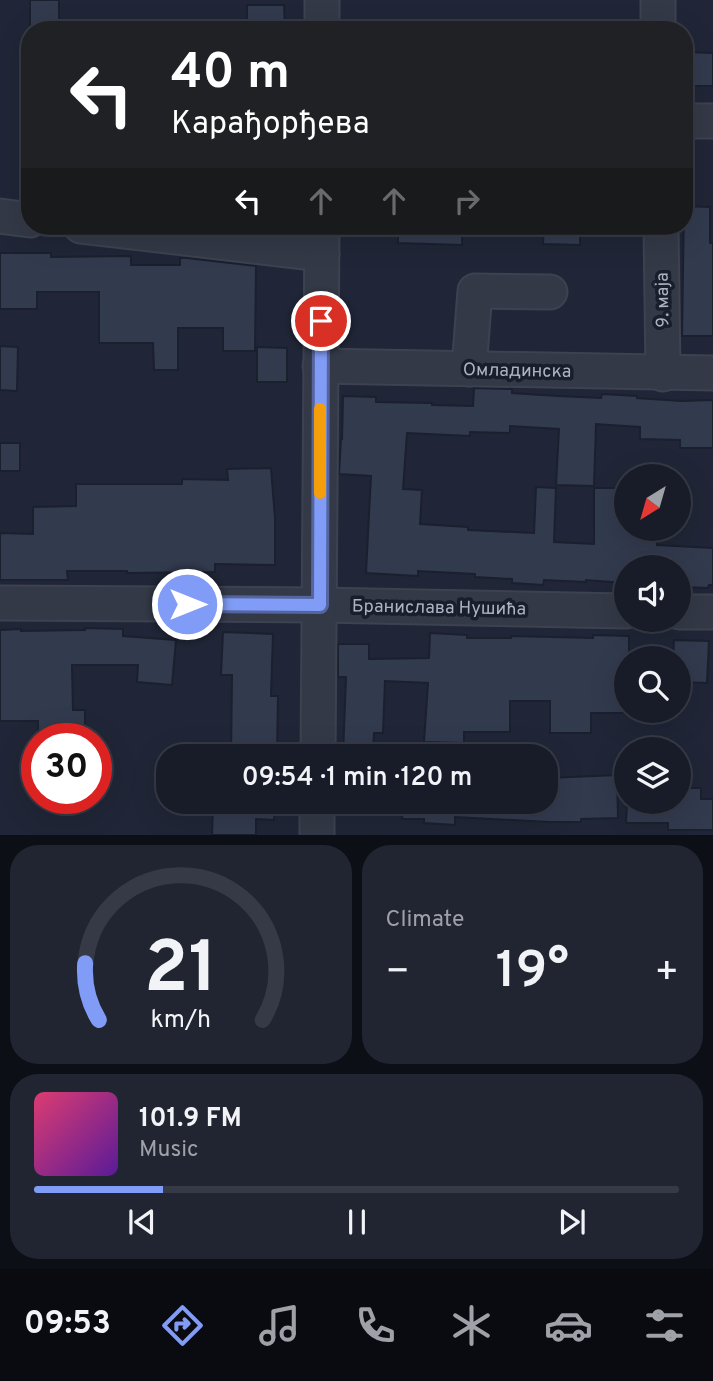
<!DOCTYPE html>
<html lang="en">
<head>
<meta charset="utf-8">
<style>
  body { margin:0; font-family:Overpass,sans-serif; background:#212531; color:#f1f3f6; height:100vh; display:flex; flex-direction:column; font-size:26px; white-space:nowrap }
  * { box-sizing:border-box; margin:0 }
  p { font-size:23px; color:#9fa1a8 }
  .icon { flex:none; width:38px; height:38px; fill:none; stroke:currentColor; stroke-width:2; stroke-linecap:round; stroke-linejoin:round }
  .map { position:relative; height:835px; overflow:hidden }
  .sheet { display:flex; flex-direction:column; gap:10px; padding:10px; background:#0d0f17; flex:1 }
  .sheet>* { flex:none }
  .guide { position:absolute; left:21px; top:21px; width:672px; height:214px; border-radius:28px; box-shadow:0 7px 28px #0002,0 0 0 2px #363a46; background:#202124; color:#fff; overflow:hidden }
  .needle { width:46px; rotate:217deg }
  .tools { position:absolute; left:614px; top:464px; display:grid; gap:14px }
  .tools a { display:grid; place-items:center; width:77px; height:77px; border-radius:50%; background:#181c29; box-shadow:0 7px 28px #0002,0 0 0 2px #363a46; font-size:35px }
  .speed { position:absolute; left:21px; top:723px; display:flex; gap:14px; font-size:35px; font-weight:700; text-align:center }
  .speed>* { display:grid; place-content:center; width:91px; height:91px; border-radius:50%; background:#181c29; box-shadow:0 7px 28px #0002,0 0 0 2px #363a46; line-height:1 }
  .speed .limit { border:10px solid #d22; background:#fff; color:#111 }
  .pin { position:absolute; display:grid; place-items:center; width:60px; height:60px; color:#fff; margin:-30px; border:4px solid #fff; border-radius:50%; box-shadow:0 2px 7px #0007 }
  .me { position:absolute; width:77px; margin:-38px; rotate:90deg; stroke-linejoin:round; filter:drop-shadow(0 0 5px #0008) }
  .turn { display:flex; align-items:center; gap:24px; height:147px; padding:0 35px; font-size:32px }
  .turn .icon { width:91px; height:91px; stroke-width:2.5 }
  .turn b { display:block; font-size:49px; line-height:60px }
  .lanes { display:flex; align-items:center; height:66px; padding:0 35px; background:#0003; justify-content:center; gap:35px; direction:ltr }
  .lanes .off { opacity:.35 }
  .big { font-size:52px; font-weight:600; line-height:1.1 }
  .sheet .card { flex:1; display:flex; flex-direction:column; justify-content:center; gap:10px; min-width:0; padding:0 24px; border-radius:28px; background:#212531 }
  .sheet .dial { align-items:center; gap:0 }
  .dial svg { height:182px; overflow:visible; fill:none; stroke:#363a46; stroke-width:7; stroke-linecap:round; text-anchor:middle }
  .dial text { fill:#f1f3f6; stroke:none }
  .song { display:flex; align-items:center; gap:21px }
  .cover { width:84px; height:84px; border-radius:10px; background:linear-gradient(135deg,hsl(340 70% 55%),hsl(270 70% 35%)) }
  .played { height:7px; border-radius:4px; background:linear-gradient(90deg,#819cf6 20%,#363a46 20%) }
  .keys { display:flex; justify-content:space-around; direction:ltr }
  .heat { display:flex; justify-content:space-between; align-items:center; font-size:38px; direction:ltr }
  .sheet .tiles { flex:1; display:grid; gap:10px; grid-template-columns:1fr 1fr }
  .card:last-child { grid-column:span 2 }
  .trip { position:absolute; left:156px; top:744px; width:402px; height:70px; border-radius:28px; background:#181c29; box-shadow:0 7px 28px #0002,0 0 0 2px #363a46; font-weight:600; line-height:70px; text-align:center }
  .menu { display:flex; height:112px; justify-content:space-around; align-items:center; background:#0a0b10; color:#9fa1a8 }
  .menu .icon { width:49px; height:49px }
  .menu .current { color:#819cf6 }
  .menu b { font-size:32px; color:#f1f3f6 }
  .map>svg:first-child { display:block }
  .building { fill:#323a4e; stroke:#1b202e; stroke-width:2 }
  .lines { fill:none; stroke-linecap:round; stroke-linejoin:round }
  .minor-casing { stroke:#3d4251; stroke-width:37 }
  .minor { stroke:#343947; stroke-width:33 }
  .route-casing { stroke:#5465a0; stroke-width:18 }
  .route { stroke:#819cf6; stroke-width:12 }
  .slow { stroke:#f59e0b; stroke-width:12 }
  .labels { text-anchor:middle; stroke-width:7; stroke-linejoin:round; paint-order:stroke }
  .street-label { font-size:18px; fill:#aeb3c4; stroke:#191e2c }
</style>
</head>
<body>
<div class="map">
<svg width="713" height="835" viewBox="0 0 713 835">
  <rect width="100%" height="100%" fill="#202637"/>
  <g class="building">
    <rect x="30" y="0" width="29" height="30"/>
    <polygon points="247,5 284,5 285,30 247,30"/>
    <polygon points="687,52 713,53 713,86 687,86"/>
    <polygon points="684,206 710,207 710,243 713,243 713,336 682,336"/>
    <polygon points="398,226 462,226 462,245 398,243"/>
    <polygon points="544,226 580,226 580,245 543,244"/>
    <polygon points="0,253 51,253 51,257 131,256 131,265 180,265 180,258 187,258 256,266 255,351 223,351 223,328 178,328 178,370 154,370 153,343 99,343 99,292 37,292 37,309 0,309"/>
    <polygon points="0,346 18,347 17,391 0,390"/>
    <polygon points="257,347 287,348 287,382 257,382"/>
    <polygon points="474,388 512,389 512,393 558,396 601,398 602,394 637,396 637,398 681,401 713,400 713,448 680,448 680,440 640,439 640,427 596,424 594,486 556,485 559,429 510,426 510,433 470,432 470,436 407,433 403,489 422,490 420,524 468,527 468,530 534,533 536,487 556,488 554,542 594,544 594,488 626,488 626,528 657,528 657,545 713,548 713,585 709,585 708,588 679,587 679,567 626,567 625,583 586,580 586,582 544,580 543,585 512,583 512,579 475,577 475,574 418,571 418,576 366,573 371,476 339,474 341,439 342,439 343,396 376,397 376,402 432,403 432,405 473,406"/>
    <rect x="0" y="443" width="20" height="28"/>
    <polygon points="271,468 275,518 275,565 215,564 215,572 127,573 127,571 67,571 68,580 0,580 0,533 33,534 33,507 76,506 76,484 182,484 182,479 228,480 227,469"/>
    <polygon points="85,628 123,629 123,636 176,640 172,685 137,682 138,665 72,665 73,710 85,710 85,731 38,730 38,721 0,721 0,630 21,629 21,631 85,630"/>
    <polygon points="223,632 273,634 271,696 278,696 277,756 231,756 232,675 221,675"/>
    <polygon points="430,633 467,635 467,638 511,638 511,636 593,638 593,635 629,636 629,658 626,658 626,713 591,713 591,733 550,733 550,701 510,701 510,732 464,732 464,743 424,742 428,683 385,681 383,733 374,733 373,756 343,756 346,677 338,677 338,644 369,644 369,659 429,658"/>
    <polygon points="674,640 709,641 707,683 679,682 679,658 673,658"/>
    <polygon points="617,775 618,818 581,819 581,822 549,822 455,817 455,825 424,823 424,819 402,819 403,802 549,802 548,778"/>
    <polygon points="679,788 701,788 701,799 713,799 713,830 668,830 668,823 626,823 627,802 679,802"/>
    <polygon points="213,802 275,802 274,820 256,819 256,835 212,835"/>
  </g>
  <g class="lines">
    <g class="minor-casing">
      <g id="minor">
        <polyline points="322,0 322,30"/>
        <polyline points="658,0 658,30"/>
        <polyline points="684,121 713,121"/>
        <polyline points="0,216 30,220"/>
        <polyline points="81,226 322,254"/>
        <polyline points="661,226 663,374"/>
        <polyline points="320,366 713,373"/>
        <polyline points="469,369 475,291 550,292"/>
        <polyline points="0,603 320,605 626,611"/>
        <polyline points="679,612 713,612"/>
        <polyline points="318,756 322,226"/>
        <polyline points="317,835 317,802"/>
      </g>
    </g>
    <use href="#minor" class="minor"/>
  </g>
  <g class="lines">
    <g class="route-casing">
      <polyline id="route" points="187,604 320,605 321,321"/>
    </g>
    <use href="#route" class="route"/>
    <polyline class="slow" points="320,493 320,409"/>
  </g>
  <g class="labels">
    <g class="street-label">
      <text transform="translate(662 300) rotate(-91)" y="6">9. маја</text>
      <text transform="translate(517 370) rotate(1)" y="6">Омладинска</text>
      <text transform="translate(439 607) rotate(1)" y="6">Бранислава Нушића</text>
    </g>
  </g>
</svg>
<div class="tools">
<a><svg class="needle" viewBox="-14 -14 28 28"><path d="M0-13l5 13h-10z" fill="#e53935"/><path d="M0 13l5-13h-10z" fill="#9fa1a8"/></svg></a>
<a><svg class="icon" aria-label="sound" viewBox="0 0 24 24"><path d="M4 9h4l5-4v14l-5-4H4zM17 9q2 3 0 6"/></svg></a>
<a><svg class="icon" aria-label="search" viewBox="0 0 24 24"><circle cx="10" cy="10" r="6"/><path d="M15 15l6 6"/></svg></a>
<a><svg class="icon" aria-label="layers" viewBox="0 0 24 24"><path d="M12 4l9 5-9 5-9-5zM3 14l9 5 9-5"/></svg></a>
</div>
<div class="speed"><div class="limit">30</div></div>
<div class="pin" style="left:321px;top:321px;background:#d93025"><svg class="icon" aria-label="arrive" viewBox="0 0 24 24"><path d="M6 21V4h12l-3 4 3 4H6"/></svg></div>
<svg class="me" style="left:187px;top:604px" viewBox="-20 -20 40 40"><circle r="17" fill="#819cf6" stroke="#fff" stroke-width="3"/><path d="M0-11L8 9 0 5-8 9z" fill="#fff"/></svg>
<div class="trip">09:54 · 1 min · 120 m</div>
<div class="guide">
<div class="turn"><svg class="icon" aria-label="left" viewBox="0 0 24 24"><path d="M17 20v-9H6M10 6l-5 5 5 5"/></svg><div><b>40 m</b>Карађорђева</div></div>
<div class="lanes"><svg class="icon" aria-label="left" viewBox="0 0 24 24"><path d="M17 20v-9H6M10 6l-5 5 5 5"/></svg><svg class="icon off" aria-label="ahead" viewBox="0 0 24 24"><path d="M12 20V5M6 11l6-6 6 6"/></svg><svg class="icon off" aria-label="ahead" viewBox="0 0 24 24"><path d="M12 20V5M6 11l6-6 6 6"/></svg><svg class="icon off" aria-label="right" viewBox="0 0 24 24"><path d="M7 20v-9h11M14 6l5 5-5 5"/></svg></div>
</div>
</div>
<section class="sheet">
<div class="tiles">
<div class="card dial"><svg viewBox="0 0 100 80">
<path d="M14 69A42 42 0 1 1 86 69"/>
<path d="M14 69A42 42 0 0 1 8 44" stroke="#819cf6"/>
<text x="50" y="56" font-size="32" font-weight="700">21</text>
<text x="50" y="72" font-size="11">km/h</text>
</svg></div>
<div class="card"><p>Climate</p>
<div class="heat"><a>−</a><b class="big">19°</b><a>+</a></div>
</div>
<div class="card">
<div class="song"><i class="cover"></i><div><b>101.9 FM</b><p>Music</p></div></div>
<div class="played"></div>
<div class="keys"><svg class="icon" aria-label="previous" viewBox="0 0 24 24"><path d="M18 5L8 12l10 7zM5 5v14"/></svg><svg class="icon" aria-label="pause" viewBox="0 0 24 24"><path d="M8 5v14M16 5v14"/></svg><svg class="icon" aria-label="next" viewBox="0 0 24 24"><path d="M6 5l10 7-10 7zM19 5v14"/></svg></div>
</div>
</div>
</section>
<nav class="menu">
<b>09:53</b>
<svg class="icon current" aria-label="directions" viewBox="0 0 24 24"><path d="M12 3l9 9-9 9-9-9zM9 14v-3h6M13 9l2 2-2 2"/></svg>
<svg class="icon" aria-label="music" viewBox="0 0 24 24"><path d="M9 18V5l10-2v13"/><circle cx="6" cy="18" r="3"/><circle cx="16" cy="16" r="3"/></svg>
<svg class="icon" aria-label="phone" viewBox="0 0 24 24"><path d="M5 4h4l2 5-3 2q2 4 5 5l2-3 5 2v4C11 20 4 13 5 4z"/></svg>
<svg class="icon" aria-label="climate" viewBox="0 0 24 24"><path d="M12 3v18M4 7l16 10M4 17L20 7"/></svg>
<svg class="icon" aria-label="car" viewBox="0 0 24 24"><path d="M5 17H2v-5l4-1 3-4h7l3 4 3 1v5h-3M9 17h6M6 11h13"/><circle cx="7" cy="17" r="2"/><circle cx="17" cy="17" r="2"/></svg>
<svg class="icon" aria-label="filters" viewBox="0 0 24 24"><path d="M4 7h16M4 17h16"/><circle cx="9" cy="7" r="2"/><circle cx="15" cy="17" r="2"/></svg>
</nav>
</body>
</html>
